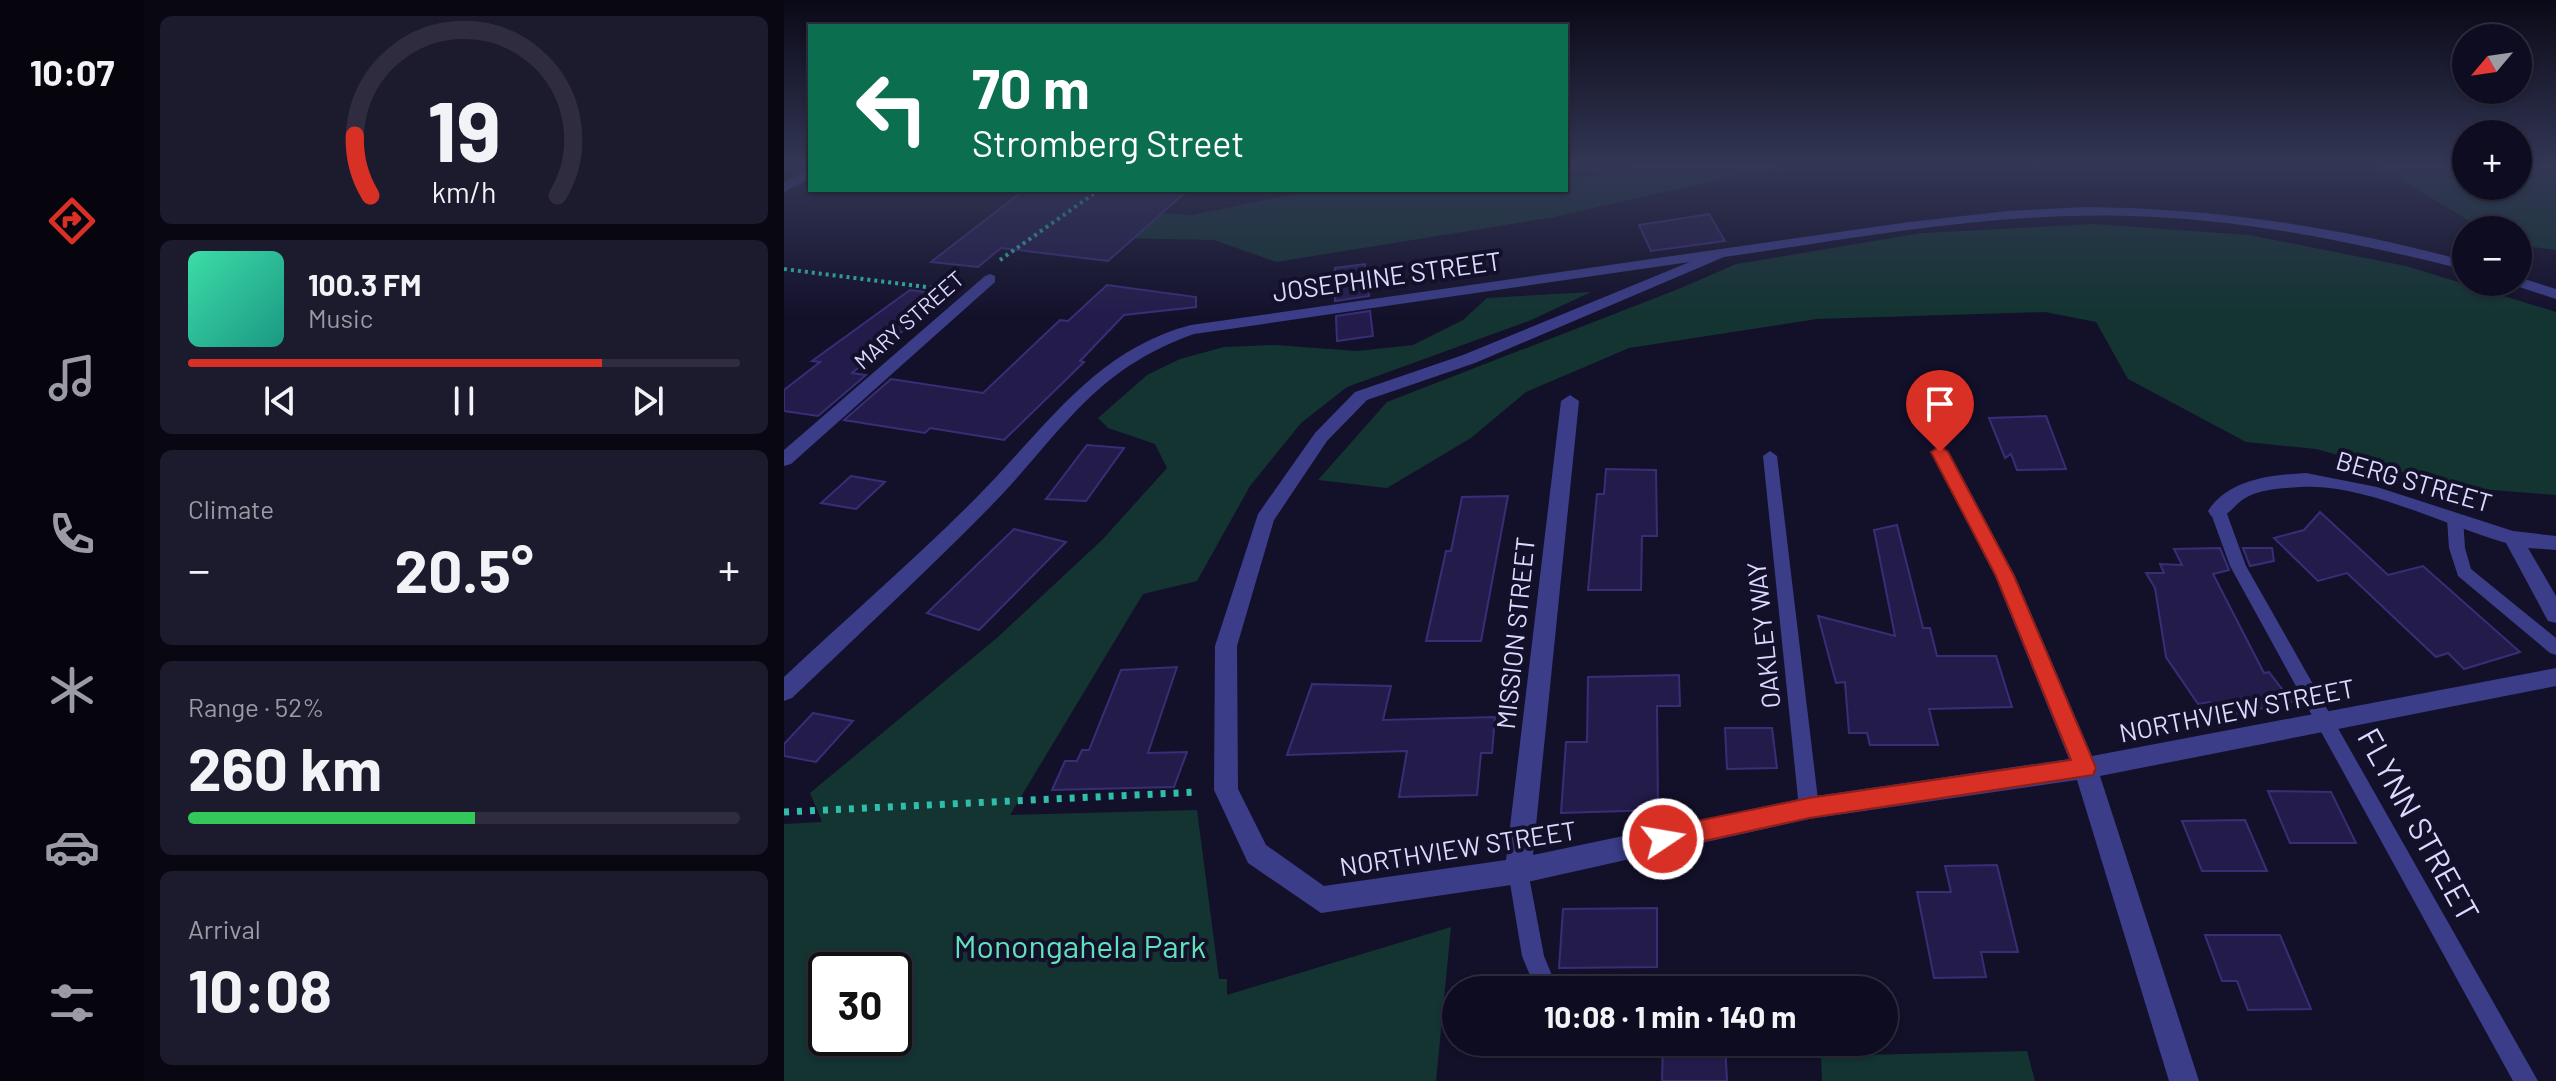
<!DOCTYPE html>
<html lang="en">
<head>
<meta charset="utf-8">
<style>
  body { margin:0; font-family:Barlow,sans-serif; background:#1c1a2d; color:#f1f3f6; height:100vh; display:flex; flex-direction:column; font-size:30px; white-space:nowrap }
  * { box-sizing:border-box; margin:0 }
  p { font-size:26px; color:#9b9ba5 }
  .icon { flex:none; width:44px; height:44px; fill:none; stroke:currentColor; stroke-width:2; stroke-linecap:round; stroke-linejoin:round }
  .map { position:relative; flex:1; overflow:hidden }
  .details { display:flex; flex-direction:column; gap:16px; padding:16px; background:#080712; width:640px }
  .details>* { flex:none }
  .guide { position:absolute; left:24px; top:24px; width:760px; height:168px; border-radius:0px; box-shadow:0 2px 6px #0004,0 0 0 2px #2e2c3e; background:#0b6e4f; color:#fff; overflow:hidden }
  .needle { width:52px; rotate:241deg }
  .fabs { position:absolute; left:1668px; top:24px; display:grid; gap:16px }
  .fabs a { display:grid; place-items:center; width:80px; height:80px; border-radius:50%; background:#0e0c20; box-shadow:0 2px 6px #0004,0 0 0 2px #2e2c3e; font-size:40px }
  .speed { position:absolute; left:24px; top:952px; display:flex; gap:16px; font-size:40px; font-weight:700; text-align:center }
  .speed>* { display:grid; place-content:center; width:104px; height:104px; border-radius:50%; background:#0e0c20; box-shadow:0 2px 6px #0004,0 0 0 2px #2e2c3e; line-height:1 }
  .speed .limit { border:4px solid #111; border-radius:12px; background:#fff; color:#111 }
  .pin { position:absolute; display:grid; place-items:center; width:68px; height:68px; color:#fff; margin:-82px -34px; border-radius:50% 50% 50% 0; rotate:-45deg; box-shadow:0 0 8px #0007 }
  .pin .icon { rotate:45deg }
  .me { position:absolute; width:88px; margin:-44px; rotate:78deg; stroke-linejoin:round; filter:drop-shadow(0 0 6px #0008) }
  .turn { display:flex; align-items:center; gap:28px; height:168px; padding:0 32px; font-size:36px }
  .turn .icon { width:104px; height:104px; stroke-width:2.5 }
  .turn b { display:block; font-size:56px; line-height:68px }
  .big { font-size:60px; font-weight:700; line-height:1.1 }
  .details .card { flex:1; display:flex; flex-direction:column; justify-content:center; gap:12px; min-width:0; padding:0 28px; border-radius:12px; background:#1c1a2d }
  .details .dial { align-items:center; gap:0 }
  .dial svg { height:208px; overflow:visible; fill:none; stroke:#2e2c3e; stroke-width:7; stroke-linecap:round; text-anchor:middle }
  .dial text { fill:#f1f3f6; stroke:none }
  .song { display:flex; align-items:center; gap:24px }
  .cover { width:96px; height:96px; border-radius:12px; background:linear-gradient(135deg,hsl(160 70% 55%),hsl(170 70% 35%)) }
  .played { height:8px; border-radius:4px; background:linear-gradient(90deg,#d93025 75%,#2e2c3e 75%) }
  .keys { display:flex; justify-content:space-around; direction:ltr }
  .heat { display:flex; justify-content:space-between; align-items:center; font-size:44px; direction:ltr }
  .charge { height:12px; border-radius:6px; background:linear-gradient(90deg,#34c759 52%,#2e2c3e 0) }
  .trip { position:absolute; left:658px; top:976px; width:456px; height:80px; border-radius:40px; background:#0e0c20; box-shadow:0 2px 6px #0004,0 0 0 2px #2e2c3e; font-weight:700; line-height:80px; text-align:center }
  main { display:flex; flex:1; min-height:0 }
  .menu { display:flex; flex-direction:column; width:144px; justify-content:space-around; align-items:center; background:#06050d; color:#9b9ba5 }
  .menu .icon { width:56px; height:56px }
  .menu .active { color:#d93025 }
  .menu b { font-size:36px; color:#f1f3f6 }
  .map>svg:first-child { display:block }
  .green { fill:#133431; fill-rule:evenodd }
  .building { fill:#231c4b; stroke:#382e77; stroke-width:2 }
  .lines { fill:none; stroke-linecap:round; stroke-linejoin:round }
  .path-far1 { stroke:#2fbdac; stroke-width:4; stroke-dasharray:3 4; stroke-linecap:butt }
  .path { stroke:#2fbdac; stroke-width:7; stroke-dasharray:5 8; stroke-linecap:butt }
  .service { fill:#3b3d89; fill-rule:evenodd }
  .minor { fill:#3b3d89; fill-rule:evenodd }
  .tertiary { fill:#3b3d89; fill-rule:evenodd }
  .route { fill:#d93025; stroke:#8d1f18; stroke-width:2 }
  .labels { text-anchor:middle; stroke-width:8; stroke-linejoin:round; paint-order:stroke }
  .far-street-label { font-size:22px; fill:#dbd9ff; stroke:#13102a }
  .street-label { font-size:26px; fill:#dbd9ff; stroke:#13102a }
  .near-street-label { font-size:32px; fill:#dbd9ff; stroke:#13102a }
  .near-park-label { font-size:32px; fill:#62e2ba; stroke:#13102a }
</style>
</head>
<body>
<main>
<nav class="menu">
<b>10:07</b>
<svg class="icon active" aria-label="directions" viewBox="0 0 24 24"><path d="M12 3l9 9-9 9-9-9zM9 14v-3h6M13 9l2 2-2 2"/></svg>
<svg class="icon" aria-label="music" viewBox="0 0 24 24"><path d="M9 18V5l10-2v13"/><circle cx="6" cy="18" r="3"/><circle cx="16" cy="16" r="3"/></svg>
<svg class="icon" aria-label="phone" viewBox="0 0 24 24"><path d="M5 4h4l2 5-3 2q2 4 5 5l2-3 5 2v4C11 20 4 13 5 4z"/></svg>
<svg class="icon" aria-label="climate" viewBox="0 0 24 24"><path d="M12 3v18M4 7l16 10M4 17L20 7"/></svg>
<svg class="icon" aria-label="car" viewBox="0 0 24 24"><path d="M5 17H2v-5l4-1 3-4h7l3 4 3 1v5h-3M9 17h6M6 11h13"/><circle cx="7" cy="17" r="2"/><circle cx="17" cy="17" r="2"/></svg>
<svg class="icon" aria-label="filters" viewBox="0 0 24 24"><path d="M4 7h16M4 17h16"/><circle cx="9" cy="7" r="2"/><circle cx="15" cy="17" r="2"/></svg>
</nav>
<section class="details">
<div class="card dial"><svg viewBox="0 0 100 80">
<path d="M14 69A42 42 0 1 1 86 69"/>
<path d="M14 69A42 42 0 0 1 8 46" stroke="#d93025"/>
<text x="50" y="56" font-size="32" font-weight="700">19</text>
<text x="50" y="72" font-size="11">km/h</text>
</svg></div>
<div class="card">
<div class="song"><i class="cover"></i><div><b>100.3 FM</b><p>Music</p></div></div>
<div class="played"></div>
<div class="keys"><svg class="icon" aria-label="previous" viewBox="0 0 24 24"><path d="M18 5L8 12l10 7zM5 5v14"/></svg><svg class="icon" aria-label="pause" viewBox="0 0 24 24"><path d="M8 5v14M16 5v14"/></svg><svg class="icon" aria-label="next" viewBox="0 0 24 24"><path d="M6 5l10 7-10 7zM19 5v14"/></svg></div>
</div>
<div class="card"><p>Climate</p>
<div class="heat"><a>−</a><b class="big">20.5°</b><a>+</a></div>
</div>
<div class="card"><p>Range · 52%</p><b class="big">260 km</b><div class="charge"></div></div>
<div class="card"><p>Arrival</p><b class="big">10:08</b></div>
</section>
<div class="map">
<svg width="1772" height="1081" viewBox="0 0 1772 1081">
  <rect width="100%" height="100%" fill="#13102a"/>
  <g class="green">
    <polygon points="851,165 1001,165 765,218 492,262 430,240 279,237 367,212 408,215 531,190 782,190 782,178 846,173"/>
    <polygon points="1586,165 1682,165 1682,186 1734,186 1734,165 1772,165 1772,250 1734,245 1734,230 1700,230 1598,168"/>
    <polygon points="1310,224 1465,235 1622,266 1772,312 1772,495 1672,487 1532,449 1462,442 1344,379 1312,322 1261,312 1033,319 845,348 742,392 687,438 603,488 534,480 603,402 897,288 952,264 1138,233"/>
    <path d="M807,292l-62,29 -182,66 -46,36 -51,63 -53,95 -54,13 -133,221 187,-5 22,169h8v16l224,-68 -15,154h-652v-257l38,-2 -12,-29 188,-156 105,-98 64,-71 -12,-24 -47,-16 -10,-10 49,-43 33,-16 44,-12 51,-2 82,6 56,-6 50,-25 24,-22zM42,970h68v68h-68z"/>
    <polygon points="1243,1051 1251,1081 1038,1081 1037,1056"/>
  </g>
  <g class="building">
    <polygon points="240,190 404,190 324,261 217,248 194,267 147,262"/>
    <polygon points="925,214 941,241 867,251 855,225"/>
    <polygon points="581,264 585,296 551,301 551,268"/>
    <polygon points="323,285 412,297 412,307 340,315 296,361 300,362 220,440 146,428 141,433 60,420 107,379 199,393 276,320 284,321"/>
    <polygon points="126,290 162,295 68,373 82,375 34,416 0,411 0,390 36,362 28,361"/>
    <polygon points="586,311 589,336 553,341 552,316"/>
    <polygon points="1262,416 1282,469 1233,470 1227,454 1221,458 1205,418"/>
    <polygon points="303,445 340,448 302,501 262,499"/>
    <polygon points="822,469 872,470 873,536 858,536 857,590 804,590 813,494 820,494"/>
    <polygon points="67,476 101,482 72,509 37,503"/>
    <polygon points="724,496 697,641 642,641 662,551 667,551 678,497"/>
    <polygon points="1536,512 1604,575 1639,566 1736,652 1680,669 1664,653 1652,657 1563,573 1534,581 1490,538 1520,530"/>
    <polygon points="1113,525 1139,628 1146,628 1153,656 1212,656 1228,707 1145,709 1154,745 1086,745 1083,733 1065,733 1061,682 1052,683 1034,616 1111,636 1090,530"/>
    <polygon points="230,529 282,542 195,630 143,613"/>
    <polygon points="1436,548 1445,570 1429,574 1480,673 1485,672 1508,702 1437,717 1426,702 1414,704 1382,657 1371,588 1362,573 1380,573 1376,564 1398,565 1390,549"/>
    <polygon points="1459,548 1488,548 1490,561 1466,566"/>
    <polygon points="393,667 364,753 403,752 390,787 268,790 281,761 293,761 298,750 305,750 337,670"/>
    <polygon points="895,675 896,706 873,706 874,810 777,813 782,742 803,742 804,677"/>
    <polygon points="528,684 607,686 599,720 711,717 708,753 697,753 693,795 615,797 623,751 503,755"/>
    <polygon points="29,713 69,721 32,762 0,756 0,744"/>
    <polygon points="941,728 988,728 993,768 943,769"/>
    <polygon points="1484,791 1547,792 1572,843 1506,843"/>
    <polygon points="1461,820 1483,871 1418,871 1398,821"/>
    <polygon points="1213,865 1234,952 1197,952 1202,977 1150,978 1133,892 1167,892 1161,866"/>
    <polygon points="873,908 873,967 775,968 779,909"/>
    <polygon points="1421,935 1496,935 1527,1009 1464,1010 1453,981 1438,981"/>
    <rect x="879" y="976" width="60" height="14"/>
    <polygon points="879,1042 941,1042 943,1081 878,1081"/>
  </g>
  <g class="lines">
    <g class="path-far1">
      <polyline points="216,260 315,190"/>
      <polyline points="0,269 158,289"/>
    </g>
    <polyline class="path" points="0,812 415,792"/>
    <g class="service">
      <polygon points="986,451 993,456 1035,808 1032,814 1025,817 1018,814 1015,808 979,456"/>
      <polygon points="1434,505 1442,511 1462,566 1754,1081 1729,1081 1446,566 1426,511"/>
      <polygon points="1671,513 1679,519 1681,548 1687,569 1772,638 1772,655 1766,653 1674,576 1665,548 1663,519"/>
      <polygon points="734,861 741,864 744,871 760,956 774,990 752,990 738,956 724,871 727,864"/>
    </g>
    <g class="minor">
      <polygon points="26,169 26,178 0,192 0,182"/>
      <polygon points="935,250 940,251 940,257 691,363 583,400 543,441 490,520 453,646 454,789 482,845 540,886 722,860 777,401 786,395 795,401 749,855 1025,797 1285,759 1211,576 1147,452 1156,446 1165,452 1231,576 1308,756 1772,668 1772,686 1316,776 1415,1081 1385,1081 1293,780 1025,819 734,884 537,913 464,863 430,790 431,646 474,514 531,433 571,392 679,355"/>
      <polygon points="206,274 211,276 211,282 7,464 0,466 0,450 201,276"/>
      <path d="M1522,473l71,14 136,44 43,5v14l-28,-2 28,48v27l-8,-2 -42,-78c-63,-18 -141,-60 -206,-56 -18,1 -37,2 -53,10 -14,7 -19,24 -36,19l-3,-5c21,-32 63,-36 98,-38z"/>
    </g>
    <g class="tertiary">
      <path d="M1299,207c131,1 257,20 383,54v9c-111,-28 -222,-51 -337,-54 -134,-4 -266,21 -398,40 -179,26 -358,52 -537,78 -104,37 -133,101 -205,174 -64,65 -131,127 -197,190l-8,3v-24c64,-60 130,-117 192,-179 67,-67 118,-148 215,-173l718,-103 99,-11z"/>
      <polygon points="1734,277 1772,289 1772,299 1729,285 1726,282 1734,282"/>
    </g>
  </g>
  <linearGradient id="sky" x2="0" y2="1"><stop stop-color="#0a0917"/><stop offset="0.52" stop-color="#333755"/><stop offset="1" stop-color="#333755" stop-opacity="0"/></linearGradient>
  <rect width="1772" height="317" fill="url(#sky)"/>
  <polygon class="route" points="1156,446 1164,452 1230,576 1312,768 1309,775 1025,818 879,850 871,847 868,839 871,832 879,828 1025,798 1287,760 1212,576 1147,452"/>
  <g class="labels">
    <g class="far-street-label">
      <text transform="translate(125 320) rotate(-41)" y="8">MARY STREET</text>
    </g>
    <g class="street-label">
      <text transform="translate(603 277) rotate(-8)" y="9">JOSEPHINE STREET</text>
      <text transform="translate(1630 482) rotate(16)" y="9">BERG STREET</text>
      <text transform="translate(732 633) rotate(-84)" y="9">MISSION STREET</text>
      <text transform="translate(980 635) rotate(-96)" y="9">OAKLEY WAY</text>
      <text transform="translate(1453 711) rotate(-11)" y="9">NORTHVIEW STREET</text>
      <text transform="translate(674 849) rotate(-9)" y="9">NORTHVIEW STREET</text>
    </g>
    <g class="near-street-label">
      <text transform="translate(1634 825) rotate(61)" y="11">FLYNN STREET</text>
    </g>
    <g class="near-park-label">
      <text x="296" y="958">Monongahela Park</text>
    </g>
  </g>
</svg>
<div class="fabs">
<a><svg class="needle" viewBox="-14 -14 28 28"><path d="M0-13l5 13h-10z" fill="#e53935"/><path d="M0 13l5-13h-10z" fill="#9b9ba5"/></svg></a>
<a>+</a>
<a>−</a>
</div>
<div class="speed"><div class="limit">30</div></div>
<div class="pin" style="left:1156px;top:452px;background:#d93025"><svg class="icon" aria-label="arrive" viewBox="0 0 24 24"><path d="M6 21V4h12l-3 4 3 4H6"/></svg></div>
<svg class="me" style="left:879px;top:839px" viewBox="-20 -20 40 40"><circle r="17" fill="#d93025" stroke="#fff" stroke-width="3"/><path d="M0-11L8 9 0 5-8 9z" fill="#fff"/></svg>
<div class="trip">10:08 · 1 min · 140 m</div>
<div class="guide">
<div class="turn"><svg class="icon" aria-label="left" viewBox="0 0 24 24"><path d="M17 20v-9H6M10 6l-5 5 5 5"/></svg><div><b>70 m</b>Stromberg Street</div></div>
</div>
</div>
</main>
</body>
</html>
